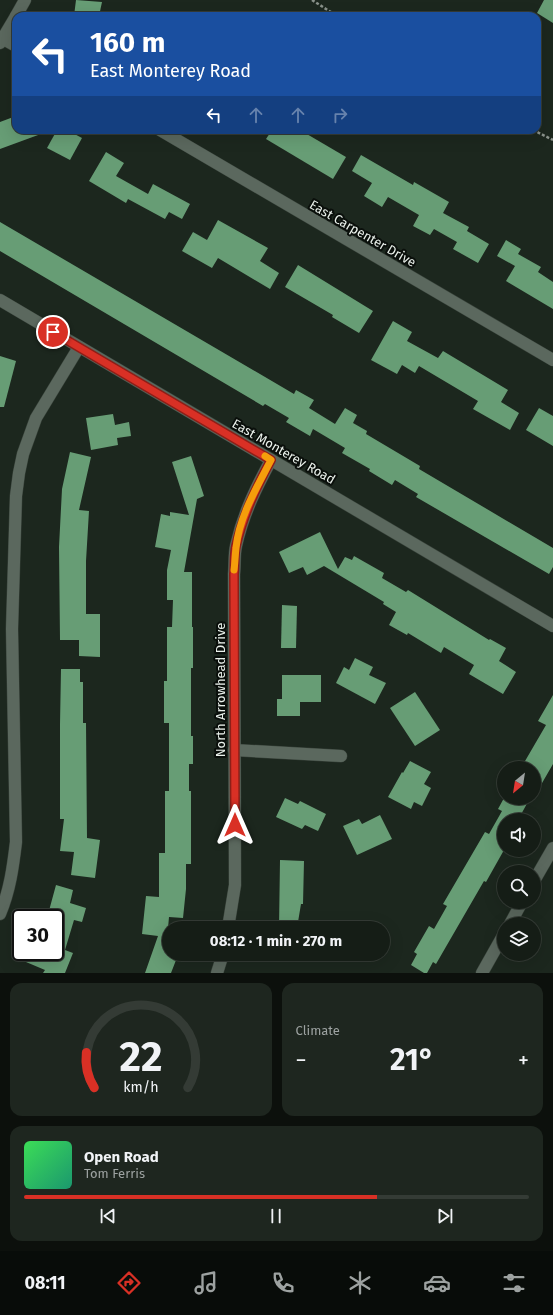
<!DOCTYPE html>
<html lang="en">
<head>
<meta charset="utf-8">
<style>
  body { margin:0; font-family:"Fira Sans",sans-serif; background:#1e261f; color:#f1f3f6; height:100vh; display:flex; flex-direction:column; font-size:15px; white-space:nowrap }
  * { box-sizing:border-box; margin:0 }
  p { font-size:13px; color:#9da2a1 }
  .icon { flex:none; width:22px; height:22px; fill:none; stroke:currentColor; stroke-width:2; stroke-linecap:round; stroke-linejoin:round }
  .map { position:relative; height:973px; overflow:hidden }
  .details { display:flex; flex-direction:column; gap:10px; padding:10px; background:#0c100c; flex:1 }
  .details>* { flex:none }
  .hud { position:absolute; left:12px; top:12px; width:529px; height:122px; border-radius:12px; box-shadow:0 4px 16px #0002,0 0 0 1px #343b35; background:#1a4fa0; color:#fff; overflow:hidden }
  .needle { width:26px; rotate:210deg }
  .buttons { position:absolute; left:497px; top:761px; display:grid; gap:8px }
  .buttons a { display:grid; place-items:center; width:44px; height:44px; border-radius:50%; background:#151d16; box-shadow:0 4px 16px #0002,0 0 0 1px #343b35; font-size:20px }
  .speed { position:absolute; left:12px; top:909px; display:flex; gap:8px; font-size:20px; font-weight:700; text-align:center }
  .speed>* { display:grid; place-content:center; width:52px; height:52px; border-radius:50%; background:#151d16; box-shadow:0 4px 16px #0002,0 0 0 1px #343b35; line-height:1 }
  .speed .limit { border:2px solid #111; border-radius:6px; background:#fff; color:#111 }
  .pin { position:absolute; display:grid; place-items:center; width:34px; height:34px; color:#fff; margin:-17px; border:2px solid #fff; border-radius:50%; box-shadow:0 1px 4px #0007 }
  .me { position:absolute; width:44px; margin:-22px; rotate:0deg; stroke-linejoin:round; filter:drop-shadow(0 0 3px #0008) }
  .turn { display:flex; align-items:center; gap:14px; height:84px; padding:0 12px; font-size:18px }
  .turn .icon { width:52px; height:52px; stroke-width:2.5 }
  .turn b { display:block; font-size:28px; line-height:34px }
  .lanes { display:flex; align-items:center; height:38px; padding:0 12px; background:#0003; justify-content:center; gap:20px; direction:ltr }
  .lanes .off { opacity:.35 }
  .big { font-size:30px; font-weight:700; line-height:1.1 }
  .details .tile { flex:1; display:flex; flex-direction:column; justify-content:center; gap:6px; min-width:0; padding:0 14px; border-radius:12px; background:#1e261f }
  .details .dial { align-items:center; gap:0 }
  .dial svg { height:104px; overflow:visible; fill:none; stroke:#343b35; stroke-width:7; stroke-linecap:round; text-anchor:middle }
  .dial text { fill:#f1f3f6; stroke:none }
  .song { display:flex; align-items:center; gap:12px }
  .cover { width:48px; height:48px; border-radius:6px; background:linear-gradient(135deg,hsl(130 70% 55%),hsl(160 70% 35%)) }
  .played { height:4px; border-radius:2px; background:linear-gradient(90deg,#d93025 70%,#343b35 70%) }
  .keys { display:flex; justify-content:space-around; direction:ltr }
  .heat { display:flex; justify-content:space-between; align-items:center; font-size:22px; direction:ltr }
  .details .tiles { flex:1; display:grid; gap:10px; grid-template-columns:1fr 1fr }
  .tile:last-child { grid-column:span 2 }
  .trip { position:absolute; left:162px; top:921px; width:228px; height:40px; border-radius:20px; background:#151d16; box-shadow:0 4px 16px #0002,0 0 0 1px #343b35; font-weight:700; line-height:40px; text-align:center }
  .tabs { display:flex; height:64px; justify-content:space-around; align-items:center; background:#080c09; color:#9da2a1 }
  .tabs .icon { width:28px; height:28px }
  .tabs .selected { color:#d93025 }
  .tabs b { font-size:18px; color:#f1f3f6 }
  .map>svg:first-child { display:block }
  .building { fill:#679d75 }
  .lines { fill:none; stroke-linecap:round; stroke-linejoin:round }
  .minor-casing { stroke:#38423a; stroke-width:13 }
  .path { stroke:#8a928b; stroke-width:2.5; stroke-dasharray:3 2; stroke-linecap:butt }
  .minor { stroke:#5b685e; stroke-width:12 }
  .route-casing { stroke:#8d1f18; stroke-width:10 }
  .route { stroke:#d93025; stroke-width:7 }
  .slow { stroke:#f59e0b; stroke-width:7 }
  .labels { text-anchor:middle; stroke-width:4; stroke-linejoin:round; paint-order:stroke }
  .street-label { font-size:13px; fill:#ebf2ec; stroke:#0a0f0b }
</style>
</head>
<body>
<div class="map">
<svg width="553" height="973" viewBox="0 0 553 973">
  <rect width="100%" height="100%" fill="#1c271e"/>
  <g class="building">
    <polygon points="76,0 102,2 99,16 74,16"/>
    <polygon points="544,0 553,0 553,23 537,13"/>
    <polygon points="16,116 16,130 49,130 49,131 0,149 0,122"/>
    <polygon points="57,130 67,130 82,138 70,160 47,148"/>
    <polygon points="272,130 300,130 346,157 333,179 266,139"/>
    <polygon points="106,152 124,163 116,176 148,194 153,184 190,204 182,219 169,212 165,219 128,199 126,203 89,181"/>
    <polygon points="361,155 413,185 414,182 449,202 443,213 469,227 467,231 489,244 478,263 453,249 457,242 434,229 430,235 413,226 419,215 388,197 382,207 364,196 372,183 352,171"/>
    <polygon points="218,220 268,248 260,261 279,273 270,289 218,258 212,268 182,251 193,232 207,240"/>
    <polygon points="0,222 294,394 296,390 314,400 309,408 335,424 345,408 357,415 353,423 367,431 366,434 420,466 419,469 553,548 553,567 549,574 416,497 418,494 395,480 392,485 369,471 370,469 342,453 345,448 313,429 310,436 286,422 289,418 265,404 263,406 0,251"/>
    <polygon points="506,240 521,249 518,254 541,267 538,272 553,282 553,309 506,281 515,266 497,256"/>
    <polygon points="298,265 373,311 359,333 332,317 333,315 285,287"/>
    <polygon points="393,321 412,332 407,341 438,358 443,351 508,390 501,402 519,413 510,430 473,409 478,401 419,366 415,373 402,365 397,374 371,360"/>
    <polygon points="0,356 16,361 4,407 0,407"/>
    <polygon points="539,408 553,416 553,446 526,430"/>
    <polygon points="113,414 115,425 129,422 131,436 117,438 118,445 91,450 86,418"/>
    <polygon points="70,452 91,457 79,510 89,511 86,561 86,614 100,614 100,657 79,656 79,640 60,640 59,547 62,489"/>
    <polygon points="191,456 204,496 197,499 184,572 192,572 192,627 193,627 193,668 191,668 191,736 193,736 193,764 189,764 189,791 191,791 191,864 186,864 186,889 183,918 169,917 166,951 169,952 169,954 178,955 171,973 145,973 158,936 142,934 146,896 159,897 159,853 165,853 165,791 169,791 169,723 164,723 164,681 167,681 167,627 172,627 173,600 167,600 167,570 171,550 155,547 161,514 170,516 170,512 189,515 172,462"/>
    <polygon points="320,532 338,569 345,557 352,560 354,556 384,573 382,578 406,592 408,590 489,640 490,639 506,648 499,661 516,672 503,694 469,674 474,665 444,647 441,653 408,633 407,635 389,625 396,612 383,604 384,602 324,566 307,575 303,567 289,573 279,552"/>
    <polygon points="282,605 297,606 296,648 281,648"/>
    <polygon points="355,658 373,667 369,675 386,683 375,704 336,683 344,667 349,670"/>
    <polygon points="61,669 80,669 80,682 83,682 83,723 86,723 87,838 100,840 95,878 71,875 74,852 60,851 64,819 60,819 60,724"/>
    <polygon points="282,675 321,675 321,702 300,702 300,716 277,716 277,699 282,699"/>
    <polygon points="415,692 440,730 415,746 390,708"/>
    <polygon points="553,695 553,764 534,797 534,768 521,768 546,725 538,721"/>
    <polygon points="410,761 431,772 424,784 431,788 422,806 414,802 411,809 388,797 402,772 403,773"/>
    <polygon points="285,798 298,804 300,801 326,814 318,831 305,825 302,829 276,817"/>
    <polygon points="504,798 530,798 518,820 504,820 504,850 486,882 484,881 436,964 433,962 427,973 424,973 411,965 417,954 414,952 429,926 434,929 447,906 443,904 485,832 489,834 502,811 498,809"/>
    <polygon points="380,815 392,839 357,855 343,826 359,819 362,824"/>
    <polygon points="280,860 304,861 303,904 301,904 297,928 279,928"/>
    <polygon points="56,885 73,890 70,903 86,908 82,922 74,920 65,950 73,953 65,973 43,973 45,970 26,962 30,952 55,952 55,918 47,918"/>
  </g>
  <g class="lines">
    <g class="minor-casing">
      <g id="minor">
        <polyline points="16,16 25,0"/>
        <polyline points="0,37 16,46"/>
        <polyline points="0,43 16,16"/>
        <polyline points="160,130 553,360"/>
        <polyline points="0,300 553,626"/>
        <polyline points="234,750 341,756"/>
        <polyline points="534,881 553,848"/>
        <path d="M0,914c10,-24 13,-47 16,-72l-4,-213 4,-133 3,-23 4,-19 13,-36 43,-71"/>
        <polyline points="510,924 522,902"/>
        <path d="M228,928l7,-43 -1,-311c1,-9 0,-19 2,-28 7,-32 20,-58 35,-86"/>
        <polyline points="217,973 223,954"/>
        <polyline points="482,973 504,934"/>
      </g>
    </g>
    <g class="path">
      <polyline points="312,0 337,16"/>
      <polyline points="533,130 553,140"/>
    </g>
    <use href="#minor" class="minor"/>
  </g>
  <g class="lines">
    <g class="route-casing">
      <path id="route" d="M53,332l218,128c-15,28 -28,55 -35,86 -2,9 -1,19 -2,28l1,251"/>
    </g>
    <use href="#route" class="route"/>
    <path class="slow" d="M234,570c1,-7 1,-14 2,-22 3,-31 21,-61 35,-88l-6,-4"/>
  </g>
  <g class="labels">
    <g class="street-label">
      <text transform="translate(363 233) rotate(30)" y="5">East Carpenter Drive</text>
      <text transform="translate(284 451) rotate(30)" y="5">East Monterey Road</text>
      <text transform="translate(220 690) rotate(-90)" y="5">North Arrowhead Drive</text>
    </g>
  </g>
</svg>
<div class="buttons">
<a><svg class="needle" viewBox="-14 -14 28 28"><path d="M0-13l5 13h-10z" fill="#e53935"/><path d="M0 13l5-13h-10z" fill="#9da2a1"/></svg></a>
<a><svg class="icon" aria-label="sound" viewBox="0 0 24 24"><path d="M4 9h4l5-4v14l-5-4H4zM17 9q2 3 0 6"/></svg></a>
<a><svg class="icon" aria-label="search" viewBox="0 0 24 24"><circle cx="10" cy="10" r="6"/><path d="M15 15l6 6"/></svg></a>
<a><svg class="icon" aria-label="layers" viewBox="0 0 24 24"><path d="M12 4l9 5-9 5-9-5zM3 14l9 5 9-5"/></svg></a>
</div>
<div class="speed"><div class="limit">30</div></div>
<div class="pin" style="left:53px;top:332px;background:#d93025"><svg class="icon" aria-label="arrive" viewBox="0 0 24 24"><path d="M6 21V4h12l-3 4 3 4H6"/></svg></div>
<svg class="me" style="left:235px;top:825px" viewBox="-20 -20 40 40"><path d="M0-17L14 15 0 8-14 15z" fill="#d93025" stroke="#fff" stroke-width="4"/></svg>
<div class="trip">08:12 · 1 min · 270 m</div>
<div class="hud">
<div class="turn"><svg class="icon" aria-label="left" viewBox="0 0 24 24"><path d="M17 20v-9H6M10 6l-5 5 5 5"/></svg><div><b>160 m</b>East Monterey Road</div></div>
<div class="lanes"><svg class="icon" aria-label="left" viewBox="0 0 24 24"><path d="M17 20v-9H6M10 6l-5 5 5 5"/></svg><svg class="icon off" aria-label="ahead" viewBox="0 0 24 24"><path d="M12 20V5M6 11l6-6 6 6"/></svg><svg class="icon off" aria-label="ahead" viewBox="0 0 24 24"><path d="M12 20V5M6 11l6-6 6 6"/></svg><svg class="icon off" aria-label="right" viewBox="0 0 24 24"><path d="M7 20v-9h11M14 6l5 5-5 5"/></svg></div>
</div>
</div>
<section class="details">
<div class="tiles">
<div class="tile dial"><svg viewBox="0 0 100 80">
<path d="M14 69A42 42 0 1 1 86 69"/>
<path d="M14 69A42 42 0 0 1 8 42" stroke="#d93025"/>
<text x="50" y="56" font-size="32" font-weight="700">22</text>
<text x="50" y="72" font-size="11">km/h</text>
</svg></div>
<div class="tile"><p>Climate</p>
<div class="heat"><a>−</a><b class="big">21°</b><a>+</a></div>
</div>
<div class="tile">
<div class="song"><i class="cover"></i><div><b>Open Road</b><p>Tom Ferris</p></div></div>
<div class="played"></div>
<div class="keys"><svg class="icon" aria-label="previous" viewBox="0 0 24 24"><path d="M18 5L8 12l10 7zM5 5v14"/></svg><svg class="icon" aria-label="pause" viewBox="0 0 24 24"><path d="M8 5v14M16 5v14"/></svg><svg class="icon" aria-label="next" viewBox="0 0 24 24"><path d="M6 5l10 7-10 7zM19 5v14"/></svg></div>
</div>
</div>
</section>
<nav class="tabs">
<b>08:11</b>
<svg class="icon selected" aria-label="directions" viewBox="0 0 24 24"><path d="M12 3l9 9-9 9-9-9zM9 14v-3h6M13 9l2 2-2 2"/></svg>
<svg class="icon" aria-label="music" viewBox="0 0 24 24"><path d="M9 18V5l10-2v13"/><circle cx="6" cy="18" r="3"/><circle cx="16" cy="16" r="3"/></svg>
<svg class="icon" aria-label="phone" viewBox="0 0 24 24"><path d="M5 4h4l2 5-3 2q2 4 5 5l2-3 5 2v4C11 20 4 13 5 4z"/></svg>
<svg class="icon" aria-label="climate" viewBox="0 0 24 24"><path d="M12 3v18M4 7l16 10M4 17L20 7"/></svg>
<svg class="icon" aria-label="car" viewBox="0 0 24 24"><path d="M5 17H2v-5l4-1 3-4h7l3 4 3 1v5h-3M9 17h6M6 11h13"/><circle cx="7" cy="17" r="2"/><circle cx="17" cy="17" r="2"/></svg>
<svg class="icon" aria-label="filters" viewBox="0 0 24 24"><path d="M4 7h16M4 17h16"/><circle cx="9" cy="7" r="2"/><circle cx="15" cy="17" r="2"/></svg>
</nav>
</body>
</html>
